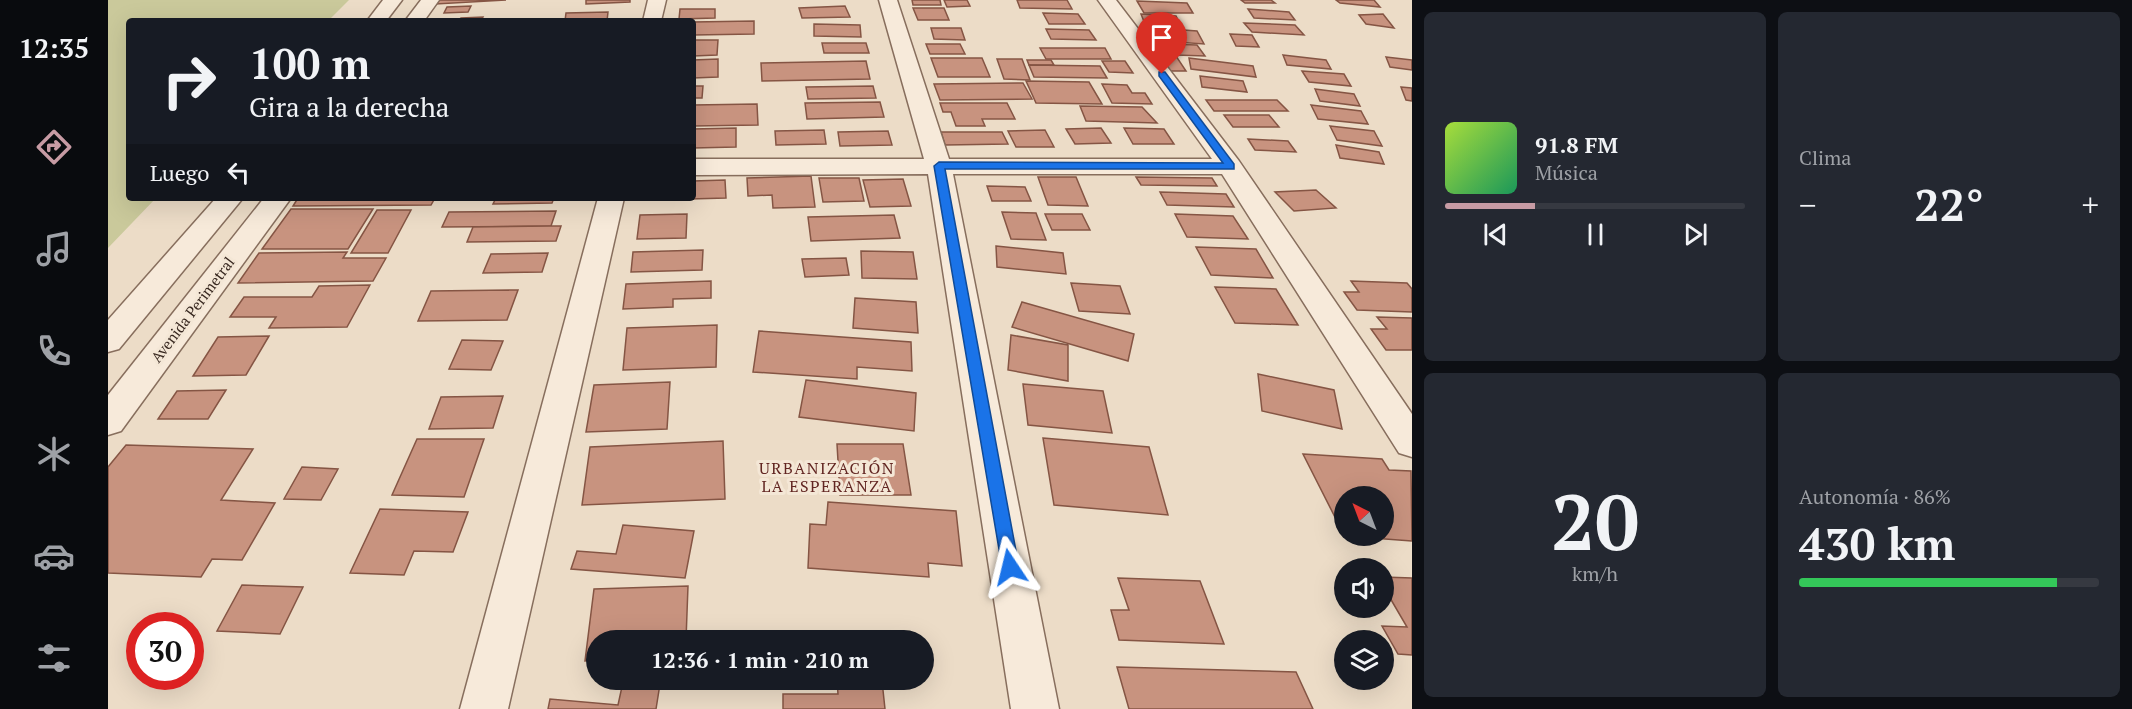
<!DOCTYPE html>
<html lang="es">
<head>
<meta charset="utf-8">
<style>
  body { margin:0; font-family:"PT Serif",serif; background:#242831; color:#f1f3f6; height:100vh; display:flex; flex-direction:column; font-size:22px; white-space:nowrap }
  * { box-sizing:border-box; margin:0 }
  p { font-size:20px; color:#9ea1a6 }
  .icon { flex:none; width:33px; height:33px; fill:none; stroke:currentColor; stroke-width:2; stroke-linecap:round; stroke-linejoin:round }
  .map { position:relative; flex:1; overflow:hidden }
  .details { display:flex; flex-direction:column; gap:12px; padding:12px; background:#0d0f14; width:720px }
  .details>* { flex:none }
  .hud { position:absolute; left:18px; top:18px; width:570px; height:183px; border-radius:6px; box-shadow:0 6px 24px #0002; background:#171b24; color:#f1f3f6; overflow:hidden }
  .needle { width:39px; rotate:318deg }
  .fabs { position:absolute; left:1226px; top:486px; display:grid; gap:12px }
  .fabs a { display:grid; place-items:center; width:60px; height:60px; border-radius:50%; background:#171b24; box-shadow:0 6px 24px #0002; font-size:30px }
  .speed { position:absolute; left:18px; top:612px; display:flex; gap:12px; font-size:30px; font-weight:700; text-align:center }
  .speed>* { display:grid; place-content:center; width:78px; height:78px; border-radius:50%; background:#171b24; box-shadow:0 6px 24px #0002; line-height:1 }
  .speed .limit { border:9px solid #d22; background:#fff; color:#111 }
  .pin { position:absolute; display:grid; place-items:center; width:51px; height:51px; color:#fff; margin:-62px -26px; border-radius:50% 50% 50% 0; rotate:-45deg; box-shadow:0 0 6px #0007 }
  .pin .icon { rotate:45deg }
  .me { position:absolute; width:66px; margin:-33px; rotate:350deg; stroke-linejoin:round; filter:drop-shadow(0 0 4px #0008) }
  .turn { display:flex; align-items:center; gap:21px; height:126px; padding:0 24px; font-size:27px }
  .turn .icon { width:78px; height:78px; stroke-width:2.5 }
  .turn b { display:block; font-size:42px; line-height:51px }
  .then { display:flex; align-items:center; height:57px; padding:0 24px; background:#0003; gap:12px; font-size:22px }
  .big { font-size:45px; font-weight:800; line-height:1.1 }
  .details .tile { flex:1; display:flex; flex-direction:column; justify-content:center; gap:9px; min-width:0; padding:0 21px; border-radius:9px; background:#242831 }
  .details .dial { align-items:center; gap:0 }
  .dial b { font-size:78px; line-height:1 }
  .song { display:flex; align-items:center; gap:18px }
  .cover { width:72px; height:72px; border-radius:9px; background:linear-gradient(135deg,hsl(80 70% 55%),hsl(150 70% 35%)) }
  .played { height:6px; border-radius:3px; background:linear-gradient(90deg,#c79ba4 30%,#363941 30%) }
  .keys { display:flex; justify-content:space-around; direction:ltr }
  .heat { display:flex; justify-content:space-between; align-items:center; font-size:33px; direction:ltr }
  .charge { height:9px; border-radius:4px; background:linear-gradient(90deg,#34c759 86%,#363941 0) }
  .details .tiles { flex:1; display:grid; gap:12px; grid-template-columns:repeat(2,1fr) }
  .trip { position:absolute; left:478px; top:630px; width:348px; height:60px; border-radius:30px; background:#171b24; box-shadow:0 6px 24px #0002; font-weight:800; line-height:60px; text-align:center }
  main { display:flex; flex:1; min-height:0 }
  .tabs { display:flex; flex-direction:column; width:108px; justify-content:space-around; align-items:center; background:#090b0e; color:#9ea1a6 }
  .tabs .icon { width:42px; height:42px }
  .tabs .on { color:#c79ba4 }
  .tabs b { font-size:27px; color:#f1f3f6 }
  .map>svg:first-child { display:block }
  .green { fill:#cac99b }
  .building { fill:#c8937f; stroke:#855544; stroke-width:1.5 }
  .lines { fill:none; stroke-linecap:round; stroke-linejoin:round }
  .minor-casing { stroke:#876e5d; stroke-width:3 }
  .minor { fill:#f7eada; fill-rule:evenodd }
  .route { fill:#1a73e8; stroke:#114b97; stroke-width:1.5 }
  .labels { text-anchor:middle; stroke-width:6; stroke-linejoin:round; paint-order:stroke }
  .street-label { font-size:15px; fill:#382820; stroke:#f4e7d6 }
  .neighbourhood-label { font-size:16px; letter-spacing:1.5px; fill:#622622; stroke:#f4e7d6 }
</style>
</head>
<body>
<main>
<nav class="tabs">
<b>12:35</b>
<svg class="icon on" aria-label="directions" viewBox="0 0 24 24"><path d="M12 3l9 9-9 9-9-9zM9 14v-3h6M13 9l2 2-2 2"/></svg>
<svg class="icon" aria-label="music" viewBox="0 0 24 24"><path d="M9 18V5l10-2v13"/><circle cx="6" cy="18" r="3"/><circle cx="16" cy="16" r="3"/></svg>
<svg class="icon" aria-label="phone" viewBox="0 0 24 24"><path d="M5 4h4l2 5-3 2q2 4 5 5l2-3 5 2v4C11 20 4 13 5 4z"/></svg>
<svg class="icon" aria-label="climate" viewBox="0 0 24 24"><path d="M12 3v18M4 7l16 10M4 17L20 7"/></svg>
<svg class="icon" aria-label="car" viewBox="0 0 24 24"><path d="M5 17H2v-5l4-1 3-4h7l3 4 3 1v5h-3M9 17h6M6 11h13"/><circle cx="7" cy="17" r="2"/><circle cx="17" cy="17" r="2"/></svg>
<svg class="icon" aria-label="filters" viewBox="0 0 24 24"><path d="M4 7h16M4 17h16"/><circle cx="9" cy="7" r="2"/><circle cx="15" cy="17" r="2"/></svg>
</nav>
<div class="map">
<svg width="1304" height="709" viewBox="0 0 1304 709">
  <rect width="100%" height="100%" fill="#ecdcc7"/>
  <polygon class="green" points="0,0 241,0 220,21 21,21 21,198 48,198 0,248"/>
  <g class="building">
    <polygon points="330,0 398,0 328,4"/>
    <polygon points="478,0 522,0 522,2 478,4"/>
    <polygon points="804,0 832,0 833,5 805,5"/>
    <polygon points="836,0 859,0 862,6 839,7"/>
    <polygon points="909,0 959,0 964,9 912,8"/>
    <polygon points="1133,0 1163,0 1167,3 1137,3"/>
    <polygon points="1228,0 1266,0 1272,7 1232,3"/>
    <polygon points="1029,1 1079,3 1085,13 1036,13"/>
    <polygon points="363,6 360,12 336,13 339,7"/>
    <polygon points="737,6 742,17 694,18 691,8"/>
    <polygon points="805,8 836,8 841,20 810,20"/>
    <polygon points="572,9 607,9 607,18 571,19"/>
    <polygon points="1140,9 1181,12 1187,20 1146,18"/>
    <polygon points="500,12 499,21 457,21 458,13"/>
    <polygon points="935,13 970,14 977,24 941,24"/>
    <polygon points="1033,14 1068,16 1073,26 1037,24"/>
    <polygon points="1275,14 1286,28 1258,24 1251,15"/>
    <polygon points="375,17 373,21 349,21 353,18"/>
    <polygon points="646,21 646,34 585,35 585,22"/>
    <polygon points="1136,23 1187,25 1196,35 1144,32"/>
    <polygon points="706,24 752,25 753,37 706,36"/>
    <polygon points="1035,27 1089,31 1096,44 1040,40"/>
    <polygon points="823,28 853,28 857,40 826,39"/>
    <polygon points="938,29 981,30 988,40 943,39"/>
    <polygon points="1122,34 1144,35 1151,47 1128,46"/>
    <polygon points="585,40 610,40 609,55 585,56"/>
    <polygon points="714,43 758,43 761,53 716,53"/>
    <polygon points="818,44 852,44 857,54 822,54"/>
    <polygon points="1061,44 1089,45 1097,56 1068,55"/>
    <polygon points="932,48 997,48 1003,59 938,59"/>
    <polygon points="1175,55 1218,60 1223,69 1179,65"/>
    <polygon points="1052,56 1068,56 1078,71 1061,71"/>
    <polygon points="1278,57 1304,60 1304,70 1282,67"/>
    <polygon points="823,58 874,58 882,77 830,77"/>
    <polygon points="1081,58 1145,66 1148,77 1083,69"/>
    <polygon points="610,59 610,77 585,78 585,60"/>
    <polygon points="889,59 914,59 922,80 896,79"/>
    <polygon points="919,60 943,60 946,65 921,65"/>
    <polygon points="758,61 762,79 654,81 653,63"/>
    <polygon points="994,61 1017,61 1025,73 1001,72"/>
    <polygon points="921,65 992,66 999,78 926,77"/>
    <polygon points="1194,71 1236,74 1243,86 1201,82"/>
    <polygon points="1092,76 1135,81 1139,92 1094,87"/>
    <polygon points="918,81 981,82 994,104 928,103"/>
    <polygon points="915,83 924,99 832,100 826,84"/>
    <polygon points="994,84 1019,85 1024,93 1037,93 1044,104 1004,103"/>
    <polygon points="585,86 595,86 594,98 585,98"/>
    <polygon points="765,86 768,98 700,99 698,87"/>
    <polygon points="1293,87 1304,88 1304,101 1298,100"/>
    <polygon points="1207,89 1246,94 1252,106 1212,101"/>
    <polygon points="1098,100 1169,100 1180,111 1106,111"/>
    <polygon points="772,102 776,117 699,119 697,103"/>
    <polygon points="832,103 899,103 907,119 874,119 877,126 848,126 843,112 835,112"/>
    <polygon points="649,104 650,125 585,126 585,105"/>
    <polygon points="1203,105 1253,111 1260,124 1210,119"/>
    <polygon points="972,106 1034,107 1049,123 978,121"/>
    <polygon points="1116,115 1161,115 1171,127 1125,127"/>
    <polygon points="1222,126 1266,131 1274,146 1229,140"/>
    <polygon points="628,128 628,147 585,148 585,129"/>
    <polygon points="993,128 1003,143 967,144 958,129"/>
    <polygon points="1016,128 1056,129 1066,144 1025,144"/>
    <polygon points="716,130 718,144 668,145 667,131"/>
    <polygon points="937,130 946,147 908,147 900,131"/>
    <polygon points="780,131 784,145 732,146 730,132"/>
    <polygon points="833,132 894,132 900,144 837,145"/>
    <polygon points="1140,139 1180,141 1188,152 1147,150"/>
    <polygon points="1228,145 1271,152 1276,164 1232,158"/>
    <polygon points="703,176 707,207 665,208 664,195 640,196 639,178"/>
    <polygon points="930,177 968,177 980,206 940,205"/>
    <polygon points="1028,177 1104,178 1109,186 1033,185"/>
    <polygon points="711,178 751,178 756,201 715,202"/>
    <polygon points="795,179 803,206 762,207 755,180"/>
    <polygon points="617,180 618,198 545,200 545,198 585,198 585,181"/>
    <polygon points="879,186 917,187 923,201 884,201"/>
    <polygon points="1208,190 1228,208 1186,211 1167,192"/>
    <polygon points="1052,192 1118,194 1126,207 1059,205"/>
    <polygon points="190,198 327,198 323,205 185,206"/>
    <polygon points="388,198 446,198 444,203 385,204"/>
    <polygon points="183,209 265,209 240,249 154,249"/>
    <polygon points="269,210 303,210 280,253 243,253"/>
    <polygon points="448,211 443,226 334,227 341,212"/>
    <polygon points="894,212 928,213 938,240 903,239"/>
    <polygon points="579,214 578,238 529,239 532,215"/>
    <polygon points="937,214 974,214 982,230 944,230"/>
    <polygon points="1067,214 1125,216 1140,239 1079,237"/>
    <polygon points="786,215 792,238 703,241 700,217"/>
    <polygon points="443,226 453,226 448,241 359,242 365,227"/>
    <polygon points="888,246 955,253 958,274 889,267"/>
    <polygon points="1088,247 1148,249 1165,278 1103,275"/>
    <polygon points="595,250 594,270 523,272 525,252"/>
    <polygon points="753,251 805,252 809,279 754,278"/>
    <polygon points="239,252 235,258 278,258 265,281 130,283 151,253"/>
    <polygon points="440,253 434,272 375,273 383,254"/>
    <polygon points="738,258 741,275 697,277 694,259"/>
    <polygon points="603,281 603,298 565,299 565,307 515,309 518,284"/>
    <polygon points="1243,281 1299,283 1304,289 1304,312 1249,310 1236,292 1251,292"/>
    <polygon points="963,283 1012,286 1022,314 971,311"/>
    <polygon points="262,285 239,327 161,328 168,317 122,317 136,297 204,297 211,286"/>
    <polygon points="1107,287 1168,289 1190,325 1127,323"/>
    <polygon points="410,290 399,320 310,321 323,291"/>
    <polygon points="747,298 808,302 810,333 745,328"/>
    <polygon points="914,302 1026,334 1020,361 904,327"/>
    <polygon points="1269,317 1304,318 1304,350 1278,350 1263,329 1279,329"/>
    <polygon points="609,325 608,367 515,370 519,328"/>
    <polygon points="651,331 803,342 804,371 749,367 749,379 645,372"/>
    <polygon points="903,335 960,345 960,381 900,370"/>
    <polygon points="161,336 138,375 85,376 110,337"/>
    <polygon points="354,340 395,341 383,370 341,369"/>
    <polygon points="1150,374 1226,390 1234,429 1154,411"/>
    <polygon points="698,380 808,393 806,431 691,417"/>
    <polygon points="562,382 559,429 478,432 486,385"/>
    <polygon points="915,384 995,391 1004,433 920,425"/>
    <polygon points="118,390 100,419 50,419 69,391"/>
    <polygon points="395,396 385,428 321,429 333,397"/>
    <polygon points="935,438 1041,447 1060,515 946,505"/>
    <polygon points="309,439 376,439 356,497 284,495"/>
    <polygon points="615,441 617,499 474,505 482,447"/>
    <polygon points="729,444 795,444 803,495 732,495"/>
    <polygon points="18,445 145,449 113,500 167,503 134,560 104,559 93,577 0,573 0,467"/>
    <polygon points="1195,454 1274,459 1281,470 1303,471 1304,541 1237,536 1275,536 1275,496 1236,496 1236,535"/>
    <polygon points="194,467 230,469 213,500 176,499"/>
    <polygon points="720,502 848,511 854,566 820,563 821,577 700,568 702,524 718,525"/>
    <polygon points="272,509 360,512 345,552 306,551 296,575 242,573"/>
    <polygon points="515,525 586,531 577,578 463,569 469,551 508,554"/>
    <polygon points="1275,577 1304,578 1304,655 1290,654 1274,626 1299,627 1275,586"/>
    <polygon points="1010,578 1092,581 1116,644 1011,640 1003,610 1021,610"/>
    <polygon points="134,585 195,587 172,634 109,631"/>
    <polygon points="580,586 578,640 489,640 489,660 477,661 486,589"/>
    <polygon points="1009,667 1188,672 1205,709 1021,709"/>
    <polygon points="729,680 774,681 777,709 675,709 675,694 730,694"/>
    <polygon points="515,682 552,684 548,709 440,709 442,699 510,705"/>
  </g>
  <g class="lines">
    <g class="minor-casing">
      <g id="minor">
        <polygon points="275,0 294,0 278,21 259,21"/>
        <polygon points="313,0 331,0 316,21 297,21"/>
        <polygon points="540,0 558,0 553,21 535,21"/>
        <polygon points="771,0 789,0 841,159 1104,159 990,0 1008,0 1131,161 1304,414 1304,457 1291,453 1114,174 845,174 951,709 903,709 820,174 585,175 585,159 816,159"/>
        <polygon points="108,198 135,198 11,349 0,352 0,320"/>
        <polygon points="156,198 183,198 13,431 0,435 0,395"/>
        <polygon points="490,198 516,198 400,709 352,709"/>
      </g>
    </g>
    <use href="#minor" class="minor"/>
  </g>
  <polygon class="route" points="1051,72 1057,72 1126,164 1126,169 837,169 911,567 909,573 902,575 896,573 894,567 826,166 831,162 1115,163 1051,76"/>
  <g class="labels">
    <g class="street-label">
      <text transform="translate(85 310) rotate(-53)" y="5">Avenida Perimetral</text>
    </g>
    <g class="neighbourhood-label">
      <text x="719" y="474">URBANIZACIÓN<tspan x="719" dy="18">LA ESPERANZA</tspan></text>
    </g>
  </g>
</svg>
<div class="fabs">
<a><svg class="needle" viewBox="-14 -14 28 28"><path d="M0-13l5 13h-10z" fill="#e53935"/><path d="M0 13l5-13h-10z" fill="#9ea1a6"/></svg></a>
<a><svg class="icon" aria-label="sound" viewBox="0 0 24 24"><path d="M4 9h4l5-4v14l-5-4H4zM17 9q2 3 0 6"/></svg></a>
<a><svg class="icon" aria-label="layers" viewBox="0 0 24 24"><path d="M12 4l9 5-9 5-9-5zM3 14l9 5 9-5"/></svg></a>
</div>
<div class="speed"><div class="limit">30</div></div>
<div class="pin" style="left:1054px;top:74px;background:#d93025"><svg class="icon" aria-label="arrive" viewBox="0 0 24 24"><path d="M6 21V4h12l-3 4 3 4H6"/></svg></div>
<svg class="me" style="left:902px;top:567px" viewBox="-20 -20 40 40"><path d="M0-17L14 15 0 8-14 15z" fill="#1a73e8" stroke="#fff" stroke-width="4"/></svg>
<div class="trip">12:36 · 1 min · 210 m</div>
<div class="hud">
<div class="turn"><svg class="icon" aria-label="right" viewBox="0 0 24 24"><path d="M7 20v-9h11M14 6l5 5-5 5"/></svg><div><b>100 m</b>Gira a la derecha</div></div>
<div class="then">Luego<svg class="icon" aria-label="left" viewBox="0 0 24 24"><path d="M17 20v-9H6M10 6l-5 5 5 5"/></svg></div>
</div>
</div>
<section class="details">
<div class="tiles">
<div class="tile">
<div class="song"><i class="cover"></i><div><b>91.8 FM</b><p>Música</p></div></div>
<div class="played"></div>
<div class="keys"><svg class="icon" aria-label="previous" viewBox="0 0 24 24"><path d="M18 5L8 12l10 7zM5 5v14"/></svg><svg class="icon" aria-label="pause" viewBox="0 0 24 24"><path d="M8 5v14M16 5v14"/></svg><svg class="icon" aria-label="next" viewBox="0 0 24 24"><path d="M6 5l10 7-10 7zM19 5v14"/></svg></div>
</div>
<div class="tile"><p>Clima</p>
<div class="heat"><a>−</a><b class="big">22°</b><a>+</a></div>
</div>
<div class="tile dial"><b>20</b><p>km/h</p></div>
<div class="tile"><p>Autonomía · 86%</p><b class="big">430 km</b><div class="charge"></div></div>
</div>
</section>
</main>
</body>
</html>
